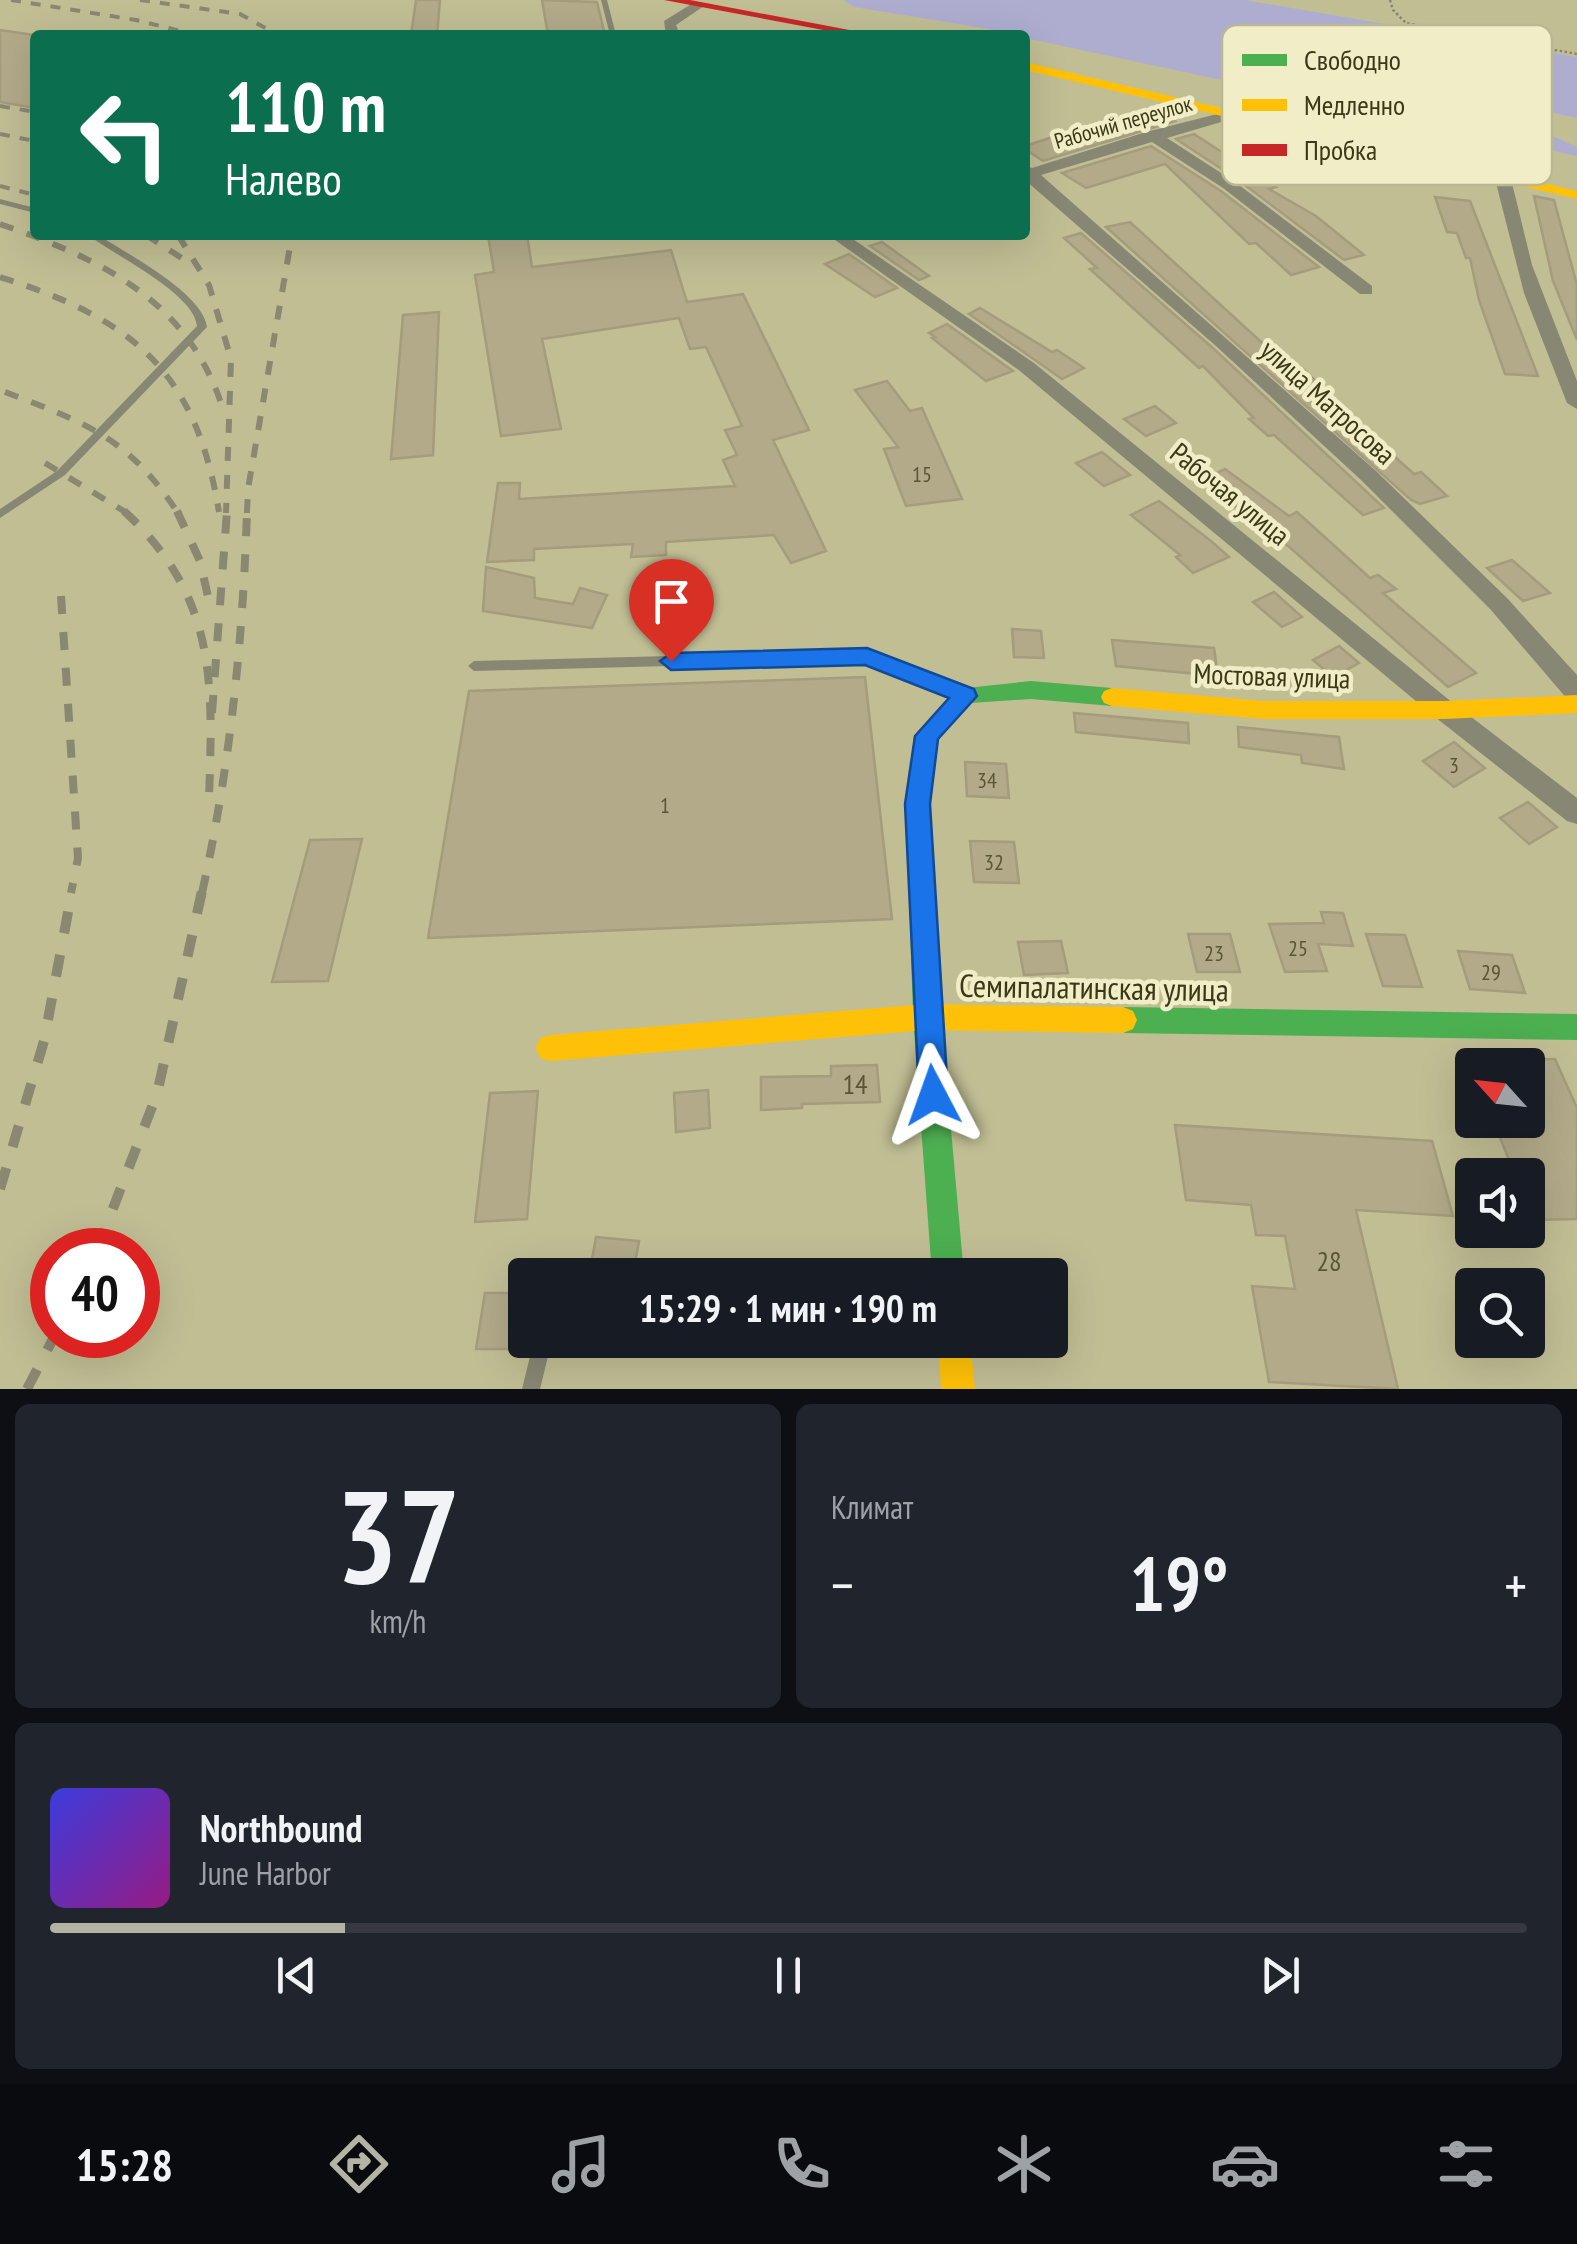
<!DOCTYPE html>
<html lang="ru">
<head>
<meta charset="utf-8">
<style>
  body { margin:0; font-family:"PT Sans Narrow",sans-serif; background:#20242c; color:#f1f3f6; height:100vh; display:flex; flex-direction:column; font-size:38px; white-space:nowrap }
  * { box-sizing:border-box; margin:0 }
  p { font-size:32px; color:#9ea1a6 }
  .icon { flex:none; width:55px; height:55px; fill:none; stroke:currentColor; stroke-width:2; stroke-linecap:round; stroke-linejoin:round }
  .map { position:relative; height:1389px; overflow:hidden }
  .details { display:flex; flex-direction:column; gap:15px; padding:15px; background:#0d0f14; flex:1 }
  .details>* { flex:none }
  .banner { position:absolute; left:30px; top:30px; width:1000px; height:210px; border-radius:10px; box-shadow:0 10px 40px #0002; background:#0b6e4f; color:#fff; overflow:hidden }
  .needle { width:65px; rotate:297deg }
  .controls { position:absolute; left:1455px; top:1048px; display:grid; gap:20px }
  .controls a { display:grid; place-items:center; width:90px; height:90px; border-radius:10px; background:#171b24; box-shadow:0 10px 40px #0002; font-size:50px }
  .speed { position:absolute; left:30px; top:1228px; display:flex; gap:20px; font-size:50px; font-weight:700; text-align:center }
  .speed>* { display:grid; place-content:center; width:130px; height:130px; border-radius:50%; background:#171b24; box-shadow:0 10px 40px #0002; line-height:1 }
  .speed .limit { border:15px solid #d22; background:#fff; color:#111 }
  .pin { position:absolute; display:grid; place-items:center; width:85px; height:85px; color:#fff; margin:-102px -42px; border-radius:50% 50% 50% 0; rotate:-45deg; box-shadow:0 0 10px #0007 }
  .pin .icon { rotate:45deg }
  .me { position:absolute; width:110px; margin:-55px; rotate:356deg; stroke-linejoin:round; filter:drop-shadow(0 0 8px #0008) }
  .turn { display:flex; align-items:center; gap:35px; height:210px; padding:0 30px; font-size:45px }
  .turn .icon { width:130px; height:130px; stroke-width:2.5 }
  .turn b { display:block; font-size:70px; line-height:85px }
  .big { font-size:75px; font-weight:700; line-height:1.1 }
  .details .card { flex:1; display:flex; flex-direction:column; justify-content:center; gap:15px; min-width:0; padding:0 35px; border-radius:15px; background:#20242c }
  .details .dial { align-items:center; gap:0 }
  .dial b { font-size:130px; line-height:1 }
  .song { display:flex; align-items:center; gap:30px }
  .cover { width:120px; height:120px; border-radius:15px; background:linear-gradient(135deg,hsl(240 70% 55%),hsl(310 70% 35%)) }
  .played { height:10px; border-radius:5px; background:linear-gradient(90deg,#b4b4a5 20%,#363941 20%) }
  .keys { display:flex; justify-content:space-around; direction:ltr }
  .heat { display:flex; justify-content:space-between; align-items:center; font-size:55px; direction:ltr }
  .details .tiles { flex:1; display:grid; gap:15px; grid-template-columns:1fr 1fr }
  .card:last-child { grid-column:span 2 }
  .trip { position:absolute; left:508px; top:1258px; width:560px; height:100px; border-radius:10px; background:#171b24; box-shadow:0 10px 40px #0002; font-weight:700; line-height:100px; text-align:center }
  .tab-bar { display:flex; height:160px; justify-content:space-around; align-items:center; background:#090b0e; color:#9ea1a6 }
  .tab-bar .icon { width:70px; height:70px }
  .tab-bar .selected { color:#b4b4a5 }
  .tab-bar b { font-size:45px; color:#f1f3f6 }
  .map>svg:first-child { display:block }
  .water { fill:#aeadd0 }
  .building { fill:#b2aa89; stroke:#a49c7c; stroke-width:2.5 }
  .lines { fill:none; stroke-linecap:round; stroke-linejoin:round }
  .path { stroke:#868670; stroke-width:2.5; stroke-dasharray:2.5 2.5; stroke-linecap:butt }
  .lane { fill:#888773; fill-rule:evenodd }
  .street { fill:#888773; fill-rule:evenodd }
  .fast { fill:#4caf50; fill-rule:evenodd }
  .slow { fill:#ffc107; fill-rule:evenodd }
  .jam { fill:#c62828; fill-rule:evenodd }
  .rail-far3 { stroke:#8a8871; stroke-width:4; stroke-dasharray:10 10; stroke-linecap:butt }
  .rail-far2 { stroke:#8a8871; stroke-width:6; stroke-dasharray:14 14; stroke-linecap:butt }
  .rail-far1 { stroke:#8a8871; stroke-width:8; stroke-dasharray:18 18; stroke-linecap:butt }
  .rail { stroke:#8a8871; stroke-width:10; stroke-dasharray:22 22; stroke-linecap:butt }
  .route { fill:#1a73e8; stroke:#114b97; stroke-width:2.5 }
  .labels { text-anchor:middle; stroke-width:9; stroke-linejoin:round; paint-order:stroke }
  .far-street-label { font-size:22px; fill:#3b3818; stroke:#f0edc7 }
  .number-label { font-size:22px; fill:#595535 }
  .street-label { font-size:28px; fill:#3b3818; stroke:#f0edc7 }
  .near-number-label { font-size:28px; fill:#595535 }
  .near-street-label { font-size:32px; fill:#3b3818; stroke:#f0edc7 }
  .key { fill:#f0edc7; stroke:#bab792; stroke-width:2.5 }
  .key-label { font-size:28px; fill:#3b3818 }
</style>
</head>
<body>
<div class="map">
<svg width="1577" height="1389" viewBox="0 0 1577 1389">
  <rect width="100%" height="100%" fill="#c1be94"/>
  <polygon class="water" points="843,0 1245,0 1577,57 1577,118 1535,109 1522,122 1577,147 1577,156 1025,38 1025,35 854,7"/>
  <g class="building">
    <polygon points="416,0 440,0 437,35 411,35"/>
    <polygon points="542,0 597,2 605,35 548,35"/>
    <polygon points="0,30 35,35 35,108 0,102"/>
    <polygon points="1161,111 1175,121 1043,161 1025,149 1025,146 1096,123"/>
    <polygon points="1194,134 1276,187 1269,189 1316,216 1364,255 1344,260 1237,179 1176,139"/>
    <polygon points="1151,146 1221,191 1319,267 1291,275 1256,243 1249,244 1165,164 1086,188 1062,173"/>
    <polygon points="1534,196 1554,200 1577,285 1577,340 1553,281"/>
    <polygon points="1435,197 1470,201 1538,376 1505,374 1479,300 1470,258 1466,258 1457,233 1447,232"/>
    <polygon points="1130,222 1259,340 1296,371 1303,369 1321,386 1317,387 1414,474 1421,472 1447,496 1420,504 1411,500 1106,227"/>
    <polygon points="1081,233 1214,349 1384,508 1363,515 1274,435 1268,436 1249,419 1254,418 1203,366 1199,368 1090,269 1097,268 1064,238"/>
    <polygon points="488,235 527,235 532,267 671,250 687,302 743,294 809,430 773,440 826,551 791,563 774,535 666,542 666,555 631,557 633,544 534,549 534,560 487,562 498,483 520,483 519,499 735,486 723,460 737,455 725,430 742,426 706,347 690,349 679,318 542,339 561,429 501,436 475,275 494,272"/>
    <polygon points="882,242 929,276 919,280 870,246"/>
    <polygon points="849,254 897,288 875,297 825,264"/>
    <polygon points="980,308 1052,352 1057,350 1084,368 1062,379 969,314"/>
    <polygon points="439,312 433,455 391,459 403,315"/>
    <polygon points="947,324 1013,371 986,381 932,338 935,337 929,333"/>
    <polygon points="887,381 910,411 922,408 962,499 906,506 884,449 898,447 855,390"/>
    <polygon points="1155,406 1176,423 1146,436 1124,419"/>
    <polygon points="1102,452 1130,475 1104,486 1076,463"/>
    <polygon points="1225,469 1289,516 1297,512 1370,578 1378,575 1396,589 1383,593 1476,673 1448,687 1287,545 1201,481"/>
    <polygon points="1159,501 1211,541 1229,557 1193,573 1176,557 1180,555 1131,515"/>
    <polygon points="1512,560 1550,593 1523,601 1487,568"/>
    <polygon points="486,567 534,578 535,598 573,604 580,588 607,595 592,628 483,611"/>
    <polygon points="1274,592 1302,617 1282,627 1253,602"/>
    <polygon points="1012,629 1041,631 1044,658 1014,657"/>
    <polygon points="1112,640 1214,648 1218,676 1116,666"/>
    <polygon points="1339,646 1359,663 1333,677 1313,660"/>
    <polygon points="865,677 892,919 428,938 469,691"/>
    <polygon points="1074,713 1188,723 1189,743 1076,732"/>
    <polygon points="1238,727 1339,737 1344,769 1302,763 1301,755 1239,747"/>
    <polygon points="1454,742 1485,768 1454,787 1423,761"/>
    <polygon points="965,762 1006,764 1009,798 967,796"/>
    <polygon points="1528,802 1557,827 1529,844 1500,818"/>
    <polygon points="362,839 328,981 272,982 310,840"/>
    <polygon points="970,841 1014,842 1019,883 974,882"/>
    <polygon points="1321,912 1343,913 1353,946 1318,944 1327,971 1285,972 1269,924 1324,923"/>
    <polygon points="1188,934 1230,934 1240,972 1197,972"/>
    <polygon points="1366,934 1405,935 1422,987 1383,986"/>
    <polygon points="1061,941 1068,973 1024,975 1018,942"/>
    <polygon points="1458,951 1512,955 1525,993 1470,989"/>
    <polygon points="1555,1059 1577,1108 1577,1219 1532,1220 1528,1207 1528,1175 1515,1175 1493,1120 1528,1120 1528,1060"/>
    <polygon points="877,1065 880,1102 802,1104 802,1108 761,1110 761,1077 831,1076 831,1066"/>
    <polygon points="708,1090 710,1128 676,1132 674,1093"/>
    <polygon points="538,1091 527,1219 475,1222 490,1093"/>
    <polygon points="1175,1125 1432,1141 1453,1216 1356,1210 1398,1389 1269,1382 1252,1286 1295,1289 1285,1236 1256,1235 1251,1205 1186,1200"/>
    <polygon points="596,1237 639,1241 633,1275 589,1275"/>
    <polygon points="485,1293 525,1293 525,1349 476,1349"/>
  </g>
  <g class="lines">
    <polyline class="path" points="1390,0 1393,10 1406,23 1577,54"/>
    <g class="lane">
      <polygon points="601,0 607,0 616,35 610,35"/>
      <polygon points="0,199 35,208 35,213 0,204"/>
      <path d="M88,235h10c28,18 105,58 109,92l-142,148 -65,43v-9l57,-38 140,-145c-3,-33 -83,-71 -109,-91z"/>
      <polygon points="867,651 967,692 969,695 967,698 959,698 866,661 474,671 468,666 474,661"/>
      <polygon points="534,1340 552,1340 540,1389 522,1389"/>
    </g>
    <g class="street">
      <polygon points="693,3 704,6 676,25 680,35 666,35 664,21"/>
      <polygon points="1233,110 1240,114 1238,117 1167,138 1235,182 1372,286 1372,294 1360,294 1223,188 1152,142 1041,175 1376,471 1507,598 1577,675 1577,703 1568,700 1491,610 1361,480 1216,346 1025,180 1025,165 1032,168 1146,132"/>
      <polygon points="1503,174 1511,179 1532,265 1577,381 1577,409 1567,403 1524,293 1495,179"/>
      <polygon points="828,235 847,235 1034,363 1453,703 1577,798 1577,824 1567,821 1435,717 1020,371"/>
    </g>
    <g class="fast">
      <polygon points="1031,681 1112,688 1120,691 1123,697 1120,703 1112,706 1031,699 971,703 937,739 930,804 941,1017 964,1275 932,1275 913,1017 906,804 914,736 957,689"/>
      <polygon points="1123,1007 1577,1014 1577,1040 1123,1033 1113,1029 1109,1020 1113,1011"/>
    </g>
    <g class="slow">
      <polygon points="1025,62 1577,191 1577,199 1025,70"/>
      <polygon points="1112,688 1264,701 1444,701 1577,695 1577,713 1444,719 1264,719 1112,706 1104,703 1101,697 1104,691"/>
      <polygon points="927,1004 1123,1007 1133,1011 1137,1020 1133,1029 1123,1033 927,1030 550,1061 540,1058 536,1048 540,1038 550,1035"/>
      <polygon points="938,1340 970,1340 975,1389 941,1389"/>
    </g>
    <polygon class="jam" points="664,0 690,0 876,35 850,35"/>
    <g class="rail-far3">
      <polyline points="11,0 136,20 197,35"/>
      <polyline points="140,0 240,14 278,35"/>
      <polyline points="0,106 35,112"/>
      <polyline points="0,134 35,141"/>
      <polyline points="0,186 35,195"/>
    </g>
    <g class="rail-far2">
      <path d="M0,224c100,35 187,75 222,182"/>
      <polyline points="146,235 191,264"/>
      <polyline points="178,235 209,285 231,359 226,513"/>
      <path d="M0,277c133,42 196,94 219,235"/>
      <path d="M5,392c81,31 123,45 173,121"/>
      <polyline points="45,463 127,513"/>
      <polyline points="247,513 248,489 292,235"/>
    </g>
    <g class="rail-far1">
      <path d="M124,511c93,86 89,170 85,288"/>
      <polyline points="177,511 200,561 211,610"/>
      <polyline points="61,596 78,858 71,893"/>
      <polyline points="212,713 227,511"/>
      <path d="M202,893c28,-126 41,-253 45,-382"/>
    </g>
    <g class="rail">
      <polyline points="0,1189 44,1041 72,891"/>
      <polyline points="97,1250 157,1094 202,891"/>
      <polyline points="27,1389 55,1335"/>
    </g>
  </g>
  <polygon class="route" points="867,648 974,689 977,696 938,739 930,804 948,1095 944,1105 933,1109 923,1105 919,1095 905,804 915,736 949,698 865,665 671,670 660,661 671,653"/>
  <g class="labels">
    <g class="far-street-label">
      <text transform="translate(1123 122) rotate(-16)" y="8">Рабочий переулок</text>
    </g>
    <g class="number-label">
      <text x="922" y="482">15</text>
      <text x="1454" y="773">3</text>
      <text x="987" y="788">34</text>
      <text x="665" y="813">1</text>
      <text x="994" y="870">32</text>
      <text x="1298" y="956">25</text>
      <text x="1214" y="961">23</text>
      <text x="1491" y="980">29</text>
    </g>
    <g class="street-label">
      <text transform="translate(1328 402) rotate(42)" y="10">улица Матросова</text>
      <text transform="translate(1230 494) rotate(39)" y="10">Рабочая улица</text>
      <text transform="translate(1272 676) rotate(2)" y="10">Мостовая улица</text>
    </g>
    <g class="near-number-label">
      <text x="855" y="1094">14</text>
      <text x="1329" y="1271">28</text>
    </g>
    <g class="near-street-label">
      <text transform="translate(1094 988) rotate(1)" y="11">Семипалатинская улица</text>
    </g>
  </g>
  <rect x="1222" y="25" width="330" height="160" rx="15" class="key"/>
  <rect x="1242" y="54" width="45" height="12" fill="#4caf50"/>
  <rect x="1242" y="99" width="45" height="12" fill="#ffc107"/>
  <rect x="1242" y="144" width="45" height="12" fill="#c62828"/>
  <g class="key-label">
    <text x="1304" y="70">Свободно</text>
    <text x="1304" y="115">Медленно</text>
    <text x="1304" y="160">Пробка</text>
  </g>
</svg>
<div class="controls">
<a><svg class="needle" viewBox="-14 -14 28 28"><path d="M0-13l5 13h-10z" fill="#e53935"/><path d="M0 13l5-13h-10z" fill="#9ea1a6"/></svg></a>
<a><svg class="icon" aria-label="sound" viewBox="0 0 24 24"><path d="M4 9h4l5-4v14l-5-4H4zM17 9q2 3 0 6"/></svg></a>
<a><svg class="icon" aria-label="search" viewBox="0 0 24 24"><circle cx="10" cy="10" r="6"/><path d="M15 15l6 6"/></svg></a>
</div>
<div class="speed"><div class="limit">40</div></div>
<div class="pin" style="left:671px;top:661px;background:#d93025"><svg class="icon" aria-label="arrive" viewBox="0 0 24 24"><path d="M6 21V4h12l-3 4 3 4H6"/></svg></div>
<svg class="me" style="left:933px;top:1095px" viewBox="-20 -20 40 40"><path d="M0-17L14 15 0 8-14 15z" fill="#1a73e8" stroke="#fff" stroke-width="4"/></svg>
<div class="trip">15:29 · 1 мин · 190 m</div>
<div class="banner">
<div class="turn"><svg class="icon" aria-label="left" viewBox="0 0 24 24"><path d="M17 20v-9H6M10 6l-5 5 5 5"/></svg><div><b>110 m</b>Налево</div></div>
</div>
</div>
<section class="details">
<div class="tiles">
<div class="card dial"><b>37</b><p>km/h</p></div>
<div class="card"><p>Климат</p>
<div class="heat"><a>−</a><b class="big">19°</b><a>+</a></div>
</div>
<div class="card">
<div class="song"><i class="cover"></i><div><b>Northbound</b><p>June Harbor</p></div></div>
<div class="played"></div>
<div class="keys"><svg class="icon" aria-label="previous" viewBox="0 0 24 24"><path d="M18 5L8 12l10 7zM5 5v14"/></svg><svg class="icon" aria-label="pause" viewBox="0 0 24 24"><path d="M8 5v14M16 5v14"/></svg><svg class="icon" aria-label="next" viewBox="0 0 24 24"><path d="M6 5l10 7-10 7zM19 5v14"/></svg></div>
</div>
</div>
</section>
<nav class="tab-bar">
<b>15:28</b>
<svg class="icon selected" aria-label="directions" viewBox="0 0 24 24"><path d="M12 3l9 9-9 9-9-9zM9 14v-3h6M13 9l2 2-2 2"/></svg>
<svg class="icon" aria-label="music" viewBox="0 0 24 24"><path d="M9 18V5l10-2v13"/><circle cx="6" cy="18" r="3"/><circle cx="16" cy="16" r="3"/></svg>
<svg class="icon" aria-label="phone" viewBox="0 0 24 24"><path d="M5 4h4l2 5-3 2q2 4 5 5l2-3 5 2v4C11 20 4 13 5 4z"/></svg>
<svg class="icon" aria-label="climate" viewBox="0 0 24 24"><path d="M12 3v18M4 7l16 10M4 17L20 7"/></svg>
<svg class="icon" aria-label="car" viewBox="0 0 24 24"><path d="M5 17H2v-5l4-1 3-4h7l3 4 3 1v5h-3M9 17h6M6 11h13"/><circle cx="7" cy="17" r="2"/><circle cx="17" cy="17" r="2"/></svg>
<svg class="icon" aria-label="filters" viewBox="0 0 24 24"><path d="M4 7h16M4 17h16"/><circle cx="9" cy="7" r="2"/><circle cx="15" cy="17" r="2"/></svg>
</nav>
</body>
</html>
